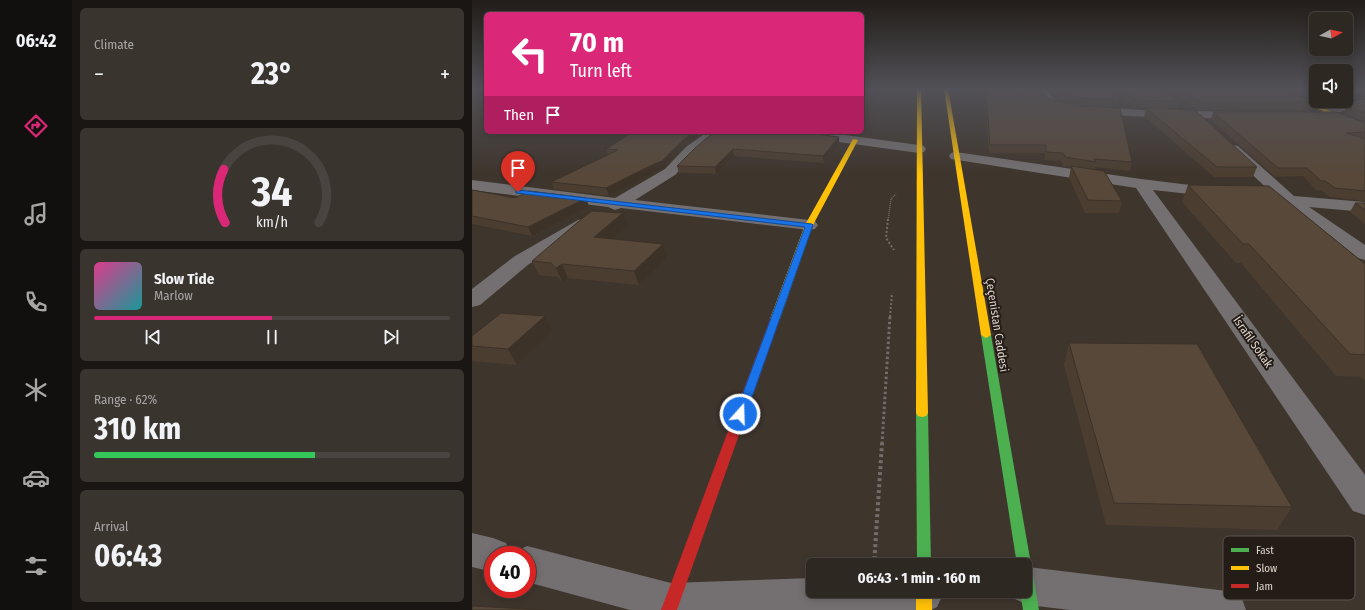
<!DOCTYPE html>
<html lang="en">
<head>
<meta charset="utf-8">
<style>
  body { margin:0; font-family:"Fira Sans Condensed",sans-serif; background:#3a342f; color:#f1f3f6; height:100vh; display:flex; flex-direction:column; font-size:15px; white-space:nowrap }
  * { box-sizing:border-box; margin:0 }
  p { font-size:13px; color:#a7a6a5 }
  .icon { flex:none; width:22px; height:22px; fill:none; stroke:currentColor; stroke-width:2; stroke-linecap:round; stroke-linejoin:round }
  .map { position:relative; flex:1; overflow:hidden }
  .drawer { display:flex; flex-direction:column; gap:8px; padding:8px; background:#191613; width:400px }
  .drawer>* { flex:none }
  .guide { position:absolute; left:12px; top:12px; width:380px; height:122px; border-radius:6px; box-shadow:0 2px 10px #0003,0 0 0 1px #494440; background:#db2777; color:#fff; overflow:hidden }
  .needle { width:26px; rotate:82deg }
  .buttons { position:absolute; left:837px; top:12px; display:grid; gap:8px }
  .buttons a { display:grid; place-items:center; width:44px; height:44px; border-radius:6px; background:#2e2822; box-shadow:0 2px 10px #0003,0 0 0 1px #494440; font-size:20px }
  .speed { position:absolute; left:12px; top:546px; display:flex; gap:8px; font-size:20px; font-weight:700; text-align:center }
  .speed>* { display:grid; place-content:center; width:52px; height:52px; border-radius:50%; background:#2e2822; box-shadow:0 2px 10px #0003,0 0 0 1px #494440; line-height:1 }
  .speed .limit { border:6px solid #d22; background:#fff; color:#111 }
  .pin { position:absolute; display:grid; place-items:center; width:34px; height:34px; color:#fff; margin:-41px -17px; border-radius:50% 50% 50% 0; rotate:-45deg; box-shadow:0 0 4px #0007 }
  .pin .icon { rotate:45deg }
  .me { position:absolute; width:44px; margin:-22px; rotate:20deg; stroke-linejoin:round; filter:drop-shadow(0 0 3px #0008) }
  .turn { display:flex; align-items:center; gap:14px; height:84px; padding:0 20px; font-size:18px }
  .turn .icon { width:52px; height:52px; stroke-width:2.5 }
  .turn b { display:block; font-size:28px; line-height:34px }
  .then { display:flex; align-items:center; height:38px; padding:0 20px; background:#0003; gap:8px; font-size:15px }
  .big { font-size:30px; font-weight:700; line-height:1.1 }
  .drawer .tile { flex:1; display:flex; flex-direction:column; justify-content:center; gap:6px; min-width:0; padding:0 14px; border-radius:6px; background:#3a342f }
  .drawer .dial { align-items:center; gap:0 }
  .dial svg { height:104px; overflow:visible; fill:none; stroke:#494440; stroke-width:7; stroke-linecap:round; text-anchor:middle }
  .dial text { fill:#f1f3f6; stroke:none }
  .song { display:flex; align-items:center; gap:12px }
  .cover { width:48px; height:48px; border-radius:6px; background:linear-gradient(135deg,hsl(330 70% 55%),hsl(180 70% 35%)) }
  .played { height:4px; border-radius:2px; background:linear-gradient(90deg,#db2777 50%,#494440 50%) }
  .keys { display:flex; justify-content:space-around; direction:ltr }
  .heat { display:flex; justify-content:space-between; align-items:center; font-size:22px; direction:ltr }
  .charge { height:6px; border-radius:3px; background:linear-gradient(90deg,#34c759 62%,#494440 0) }
  .trip { position:absolute; left:334px; top:558px; width:226px; height:40px; border-radius:6px; background:#2e2822; box-shadow:0 2px 10px #0003,0 0 0 1px #494440; font-weight:700; line-height:40px; text-align:center }
  main { display:flex; flex:1; min-height:0 }
  .tab-bar { display:flex; flex-direction:column; width:72px; justify-content:space-around; align-items:center; background:#12100e; color:#a7a6a5 }
  .tab-bar .icon { width:28px; height:28px }
  .tab-bar .selected { color:#db2777 }
  .tab-bar b { font-size:18px; color:#f1f3f6 }
  .map>svg:first-child { display:block }
  .lines { fill:none; stroke-linecap:round; stroke-linejoin:round }
  .path-far3 { stroke:#726d6b; stroke-width:1.5; stroke-dasharray:1 1; stroke-linecap:butt }
  .path-far2 { stroke:#726d6b; stroke-width:2; stroke-dasharray:2 2; stroke-linecap:butt }
  .path-far1 { stroke:#726d6b; stroke-width:3; stroke-dasharray:2.5 2.5; stroke-linecap:butt }
  .path { stroke:#726d6b; stroke-width:4; stroke-dasharray:3 3; stroke-linecap:butt }
  .street { fill:#747071; fill-rule:evenodd }
  .fast { fill:#4caf50; fill-rule:evenodd }
  .slow { fill:#ffc107; fill-rule:evenodd }
  .jam { fill:#c62828; fill-rule:evenodd }
  .wall { fill:#4b3e31 }
  .shaded-wall { fill:#3d3228 }
  .building { fill:#574839; stroke:#3d3228 }
  .route { fill:#1a73e8; stroke:#114b97 }
  .labels { text-anchor:middle; stroke-width:4; stroke-linejoin:round; paint-order:stroke }
  .street-label { font-size:12px; fill:#dfd5cd; stroke:#241d17 }
  .key { fill:#241d17; stroke:#5c544e; stroke-width:1 }
  .key-label { font-size:11px; fill:#dfd5cd }
</style>
</head>
<body>
<main>
<nav class="tab-bar">
<b>06:42</b>
<svg class="icon selected" aria-label="directions" viewBox="0 0 24 24"><path d="M12 3l9 9-9 9-9-9zM9 14v-3h6M13 9l2 2-2 2"/></svg>
<svg class="icon" aria-label="music" viewBox="0 0 24 24"><path d="M9 18V5l10-2v13"/><circle cx="6" cy="18" r="3"/><circle cx="16" cy="16" r="3"/></svg>
<svg class="icon" aria-label="phone" viewBox="0 0 24 24"><path d="M5 4h4l2 5-3 2q2 4 5 5l2-3 5 2v4C11 20 4 13 5 4z"/></svg>
<svg class="icon" aria-label="climate" viewBox="0 0 24 24"><path d="M12 3v18M4 7l16 10M4 17L20 7"/></svg>
<svg class="icon" aria-label="car" viewBox="0 0 24 24"><path d="M5 17H2v-5l4-1 3-4h7l3 4 3 1v5h-3M9 17h6M6 11h13"/><circle cx="7" cy="17" r="2"/><circle cx="17" cy="17" r="2"/></svg>
<svg class="icon" aria-label="filters" viewBox="0 0 24 24"><path d="M4 7h16M4 17h16"/><circle cx="9" cy="7" r="2"/><circle cx="15" cy="17" r="2"/></svg>
</nav>
<section class="drawer">
<div class="tile"><p>Climate</p>
<div class="heat"><a>−</a><b class="big">23°</b><a>+</a></div>
</div>
<div class="tile dial"><svg viewBox="0 0 100 80">
<path d="M14 69A42 42 0 1 1 86 69"/>
<path d="M14 69A42 42 0 0 1 13 28" stroke="#db2777"/>
<text x="50" y="56" font-size="32" font-weight="700">34</text>
<text x="50" y="72" font-size="11">km/h</text>
</svg></div>
<div class="tile">
<div class="song"><i class="cover"></i><div><b>Slow Tide</b><p>Marlow</p></div></div>
<div class="played"></div>
<div class="keys"><svg class="icon" aria-label="previous" viewBox="0 0 24 24"><path d="M18 5L8 12l10 7zM5 5v14"/></svg><svg class="icon" aria-label="pause" viewBox="0 0 24 24"><path d="M8 5v14M16 5v14"/></svg><svg class="icon" aria-label="next" viewBox="0 0 24 24"><path d="M6 5l10 7-10 7zM19 5v14"/></svg></div>
</div>
<div class="tile"><p>Range · 62%</p><b class="big">310 km</b><div class="charge"></div></div>
<div class="tile"><p>Arrival</p><b class="big">06:43</b></div>
</section>
<div class="map">
<svg width="893" height="610" viewBox="0 0 893 610">
  <rect width="100%" height="100%" fill="#3e352d"/>
  <g class="lines">
    <polyline class="path-far3" points="416,220 419,199 424,194"/>
    <g class="path-far2">
      <polyline points="416,219 414,238 422,250"/>
      <polyline points="418,317 420,293"/>
    </g>
    <polyline class="path-far1" points="410,444 418,316"/>
    <polyline class="path" points="402,565 410,443"/>
    <g class="street">
      <path d="M564,89h10l8,10 10,4 19,3 59,4 100,2 4,1 2,2 -2,2 -4,1c-48,0 -96,0 -144,-4 -16,-2 -37,-2 -51,-10 -5,-3 -8,-10 -11,-15z"/>
      <polygon points="893,100 893,106 855,115 851,114 849,112 851,110"/>
      <polygon points="235,132 249,132 224,153 203,175 163,200 337,220 343,221 346,225 343,229 337,230 149,208 143,210 136,207 0,190 0,180 143,198 193,169 214,147"/>
      <polygon points="317,132 351,132 447,145 452,146 454,149 452,152 447,153 323,136 319,135"/>
      <polygon points="761,145 766,146 822,196 893,202 893,212 837,207 893,245 893,260 886,258 813,204 779,200 777,197 779,194 785,192 801,194 756,152 754,149 756,146"/>
      <polygon points="484,152 669,179 751,189 753,192 751,195 745,197 681,190 893,475 893,515 881,511 664,188 479,159 477,156 479,153"/>
      <polygon points="112,219 118,220 121,224 118,228 57,264 8,305 0,307 0,289 43,256 106,220"/>
      <polygon points="0,533 21,538 34,543 39,555 21,555 21,572 0,567"/>
      <polygon points="55,546 199,583 341,578 341,591 470,591 471,594 465,607 459,610 158,610 55,582 55,555 41,555 42,552"/>
      <polygon points="556,567 755,591 769,596 774,610 598,610 556,605 543,599 539,591 553,591 553,568"/>
    </g>
    <g class="fast">
      <polygon points="514,332 519,335 567,610 551,610 548,591 553,591 553,565 545,565 509,335"/>
      <polygon points="450,409 454,410 456,413 459,565 445,565 444,413 446,410"/>
    </g>
    <g class="slow">
      <polygon points="445,89 449,89 456,413 454,416 450,417 446,416 444,413"/>
      <polygon points="472,89 476,89 519,335 514,338 509,335"/>
      <polygon points="801,89 807,89 893,126 893,130"/>
      <polygon points="381,139 386,140 341,225 308,319 306,321 300,321 298,319 333,225"/>
      <rect x="444" y="591" width="16" height="19"/>
    </g>
    <polygon class="jam" points="303,316 308,319 205,610 189,610 298,319"/>
  </g>
  <g class="wall">
    <polygon points="513,89 568,89 576,98 660,162 658,171 623,167 623,170 650,201 647,213 613,213 597,178 599,167 591,166 589,161 572,160 573,153 517,153"/>
    <polygon points="575,89 689,89 707,101 705,108 661,107 644,92 646,99 645,106 603,105 584,99"/>
    <polygon points="694,89 809,89 841,102 838,110 726,110"/>
    <polygon points="816,89 844,89 844,101 874,101 893,89 893,99 857,107"/>
    <polygon points="893,101 893,122 872,113 875,106"/>
    <polygon points="674,108 785,167 781,177 742,177 672,116"/>
    <polygon points="741,112 893,123 893,201 858,197 849,190 844,190 831,176 803,177 739,120"/>
    <polygon points="161,132 233,132 213,146 192,168 182,172 137,196 82,189 79,182 136,155 134,149"/>
    <polygon points="242,132 367,144 352,163 262,156 244,174 207,173 205,166"/>
    <polygon points="362,132 377,132 375,134"/>
    <polygon points="716,185 893,264 893,381 889,377 864,376 769,263 764,263 710,202"/>
    <polygon points="0,190 43,198 117,206 60,236 0,224"/>
    <polygon points="883,203 893,203 893,224 878,212"/>
    <polygon points="156,226 141,239 195,258 167,285 96,278 91,283 86,277 67,275 60,261"/>
    <polygon points="73,316 80,331 45,365 0,361 0,336"/>
    <polygon points="597,343 820,507 805,530 634,525 592,365"/>
  </g>
  <g class="shaded-wall">
    <polygon points="893,93 893,99 857,107 860,101 874,101 874,97"/>
    <polygon points="222,132 233,132 213,146 192,168 182,172 137,196 134,188"/>
    <polygon points="367,137 367,144 352,163 351,156"/>
    <polygon points="261,149 262,156 244,174 243,167"/>
    <polygon points="114,198 117,206 60,236 56,227"/>
    <polygon points="151,213 156,226 127,251 122,237"/>
    <polygon points="191,244 195,258 167,285 162,271"/>
    <polygon points="90,264 96,278 91,283 84,268"/>
    <polygon points="73,316 80,331 45,365 36,349"/>
  </g>
  <g class="building">
    <polygon points="514,89 568,89 576,98 603,106 648,108 660,162 622,159 624,162 593,157 591,153 574,152 574,145 518,145"/>
    <polygon points="582,89 644,89 646,99 604,98 585,92"/>
    <polygon points="650,89 689,89 707,101 663,100"/>
    <polygon points="707,89 809,89 841,102 729,102"/>
    <polygon points="834,89 844,89 844,93"/>
    <polygon points="874,89 893,89 893,93 874,97"/>
    <polygon points="893,101 893,113 875,106"/>
    <polygon points="674,108 723,110 785,167 745,167"/>
    <polygon points="741,112 864,112 893,123 893,132 874,133 893,139 893,191 863,188 853,181 849,181 835,168 806,168"/>
    <polygon points="161,132 222,132 211,140 190,161 180,165 134,188 79,182 146,150 134,149"/>
    <polygon points="242,132 328,132 367,137 351,156 261,149 243,167 205,166 223,148"/>
    <polygon points="599,166 632,171 650,201 616,200"/>
    <polygon points="716,185 797,186 893,264 893,355 878,354 777,244 771,244"/>
    <polygon points="0,190 43,198 57,191 114,198 56,227 0,216"/>
    <polygon points="883,203 893,203 893,210"/>
    <polygon points="120,211 151,213 122,237 191,244 162,271 90,264 84,268 79,263 60,261 113,216"/>
    <polygon points="29,313 73,316 36,349 0,346 0,336"/>
    <polygon points="597,343 725,344 820,507 642,503"/>
    <polygon points="0,606 72,610 0,610"/>
  </g>
  <linearGradient id="sky" x2="0" y2="1"><stop stop-color="#221d19"/><stop offset="0.51" stop-color="#525157"/><stop offset="1" stop-color="#525157" stop-opacity="0"/></linearGradient>
  <rect width="893" height="174" fill="url(#sky)"/>
  <polygon class="route" points="46,190 340,224 341,225 273,417 268,418 264,417 263,414 333,227 44,193 44,191"/>
  <g class="labels">
    <g class="street-label">
      <text transform="translate(525 325) rotate(81)" y="4">Çeçenistan Caddesi</text>
      <text transform="translate(781 342) rotate(55)" y="4">İsrafil Sokak</text>
    </g>
  </g>
  <rect x="751" y="536" width="132" height="64" rx="6" class="key"/>
  <rect x="759" y="548" width="18" height="4" fill="#4caf50"/>
  <rect x="759" y="566" width="18" height="4" fill="#ffc107"/>
  <rect x="759" y="584" width="18" height="4" fill="#c62828"/>
  <g class="key-label">
    <text x="784" y="554">Fast</text>
    <text x="784" y="572">Slow</text>
    <text x="784" y="590">Jam</text>
  </g>
</svg>
<div class="buttons">
<a><svg class="needle" viewBox="-14 -14 28 28"><path d="M0-13l5 13h-10z" fill="#e53935"/><path d="M0 13l5-13h-10z" fill="#a7a6a5"/></svg></a>
<a><svg class="icon" aria-label="sound" viewBox="0 0 24 24"><path d="M4 9h4l5-4v14l-5-4H4zM17 9q2 3 0 6"/></svg></a>
</div>
<div class="speed"><div class="limit">40</div></div>
<div class="pin" style="left:46px;top:192px;background:#d93025"><svg class="icon" aria-label="arrive" viewBox="0 0 24 24"><path d="M6 21V4h12l-3 4 3 4H6"/></svg></div>
<svg class="me" style="left:268px;top:414px" viewBox="-20 -20 40 40"><circle r="17" fill="#1a73e8" stroke="#fff" stroke-width="3"/><path d="M0-11L8 9 0 5-8 9z" fill="#fff"/></svg>
<div class="trip">06:43 · 1 min · 160 m</div>
<div class="guide">
<div class="turn"><svg class="icon" aria-label="left" viewBox="0 0 24 24"><path d="M17 20v-9H6M10 6l-5 5 5 5"/></svg><div><b>70 m</b>Turn left</div></div>
<div class="then">Then<svg class="icon" aria-label="arrive" viewBox="0 0 24 24"><path d="M6 21V4h12l-3 4 3 4H6"/></svg></div>
</div>
</div>
</main>
</body>
</html>
